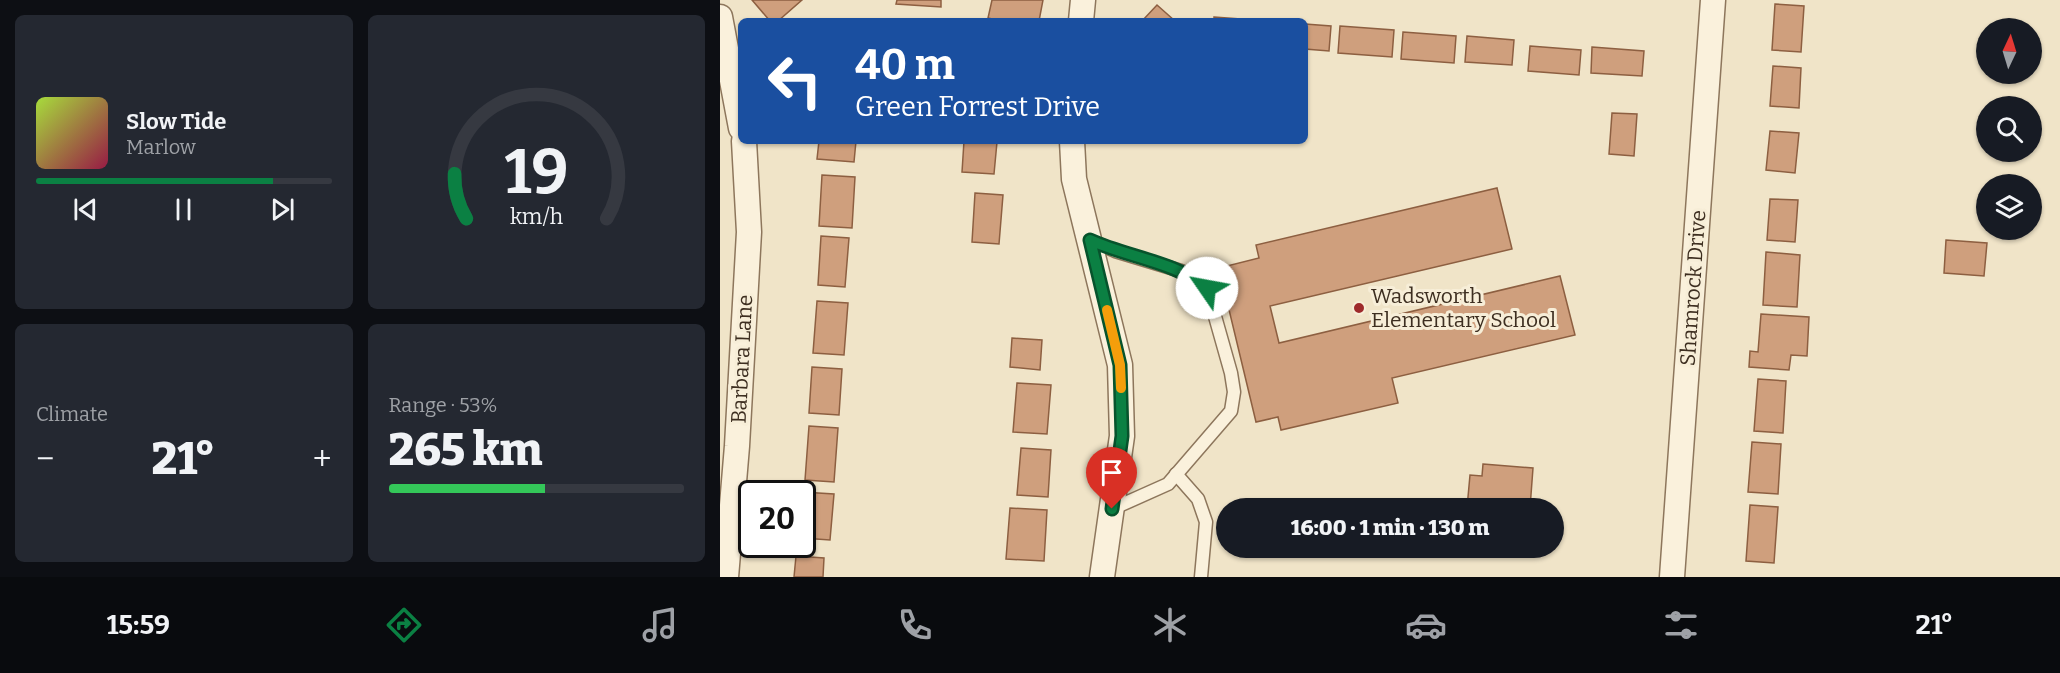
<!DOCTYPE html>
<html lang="en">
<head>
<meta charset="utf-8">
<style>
  body { margin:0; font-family:Bitter,serif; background:#242831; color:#f1f3f6; height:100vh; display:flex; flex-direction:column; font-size:22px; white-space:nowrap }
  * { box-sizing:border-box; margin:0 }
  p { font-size:20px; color:#9ea1a6 }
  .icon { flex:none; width:33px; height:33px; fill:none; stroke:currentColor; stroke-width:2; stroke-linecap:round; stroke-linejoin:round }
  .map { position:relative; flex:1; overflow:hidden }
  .side { display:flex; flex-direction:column; gap:15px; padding:15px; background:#0d0f14; width:720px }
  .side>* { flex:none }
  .guide { position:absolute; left:18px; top:18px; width:570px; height:126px; border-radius:9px; box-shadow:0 2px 4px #0004; background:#1a4fa0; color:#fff; overflow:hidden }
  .needle { width:39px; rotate:4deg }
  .fabs { position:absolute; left:1256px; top:18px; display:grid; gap:12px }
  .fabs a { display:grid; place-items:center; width:66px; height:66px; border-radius:50%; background:#171b24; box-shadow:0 2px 4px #0004; font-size:30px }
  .speed { position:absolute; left:18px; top:480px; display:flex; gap:12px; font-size:30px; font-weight:700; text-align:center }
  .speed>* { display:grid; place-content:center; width:78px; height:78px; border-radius:50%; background:#171b24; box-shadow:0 2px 4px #0004; line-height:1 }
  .speed .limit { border:3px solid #111; border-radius:9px; background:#fff; color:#111 }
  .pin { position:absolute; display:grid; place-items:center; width:51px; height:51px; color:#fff; margin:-62px -26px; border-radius:50% 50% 50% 0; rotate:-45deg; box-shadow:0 0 6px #0007 }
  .pin .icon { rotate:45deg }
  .me { position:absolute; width:66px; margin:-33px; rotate:303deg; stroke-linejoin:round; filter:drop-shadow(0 0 4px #0008) }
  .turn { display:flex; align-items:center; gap:21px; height:126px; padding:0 18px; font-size:27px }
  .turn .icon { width:78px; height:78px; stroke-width:2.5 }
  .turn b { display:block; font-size:42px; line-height:51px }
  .big { font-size:45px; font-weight:800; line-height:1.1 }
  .side .tile { flex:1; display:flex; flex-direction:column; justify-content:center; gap:9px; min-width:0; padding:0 21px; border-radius:9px; background:#242831 }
  .side .dial { align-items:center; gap:0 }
  .dial svg { height:156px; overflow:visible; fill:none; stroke:#363941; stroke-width:7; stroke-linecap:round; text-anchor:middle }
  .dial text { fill:#f1f3f6; stroke:none }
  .song { display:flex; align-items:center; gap:18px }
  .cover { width:72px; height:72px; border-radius:9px; background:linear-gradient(135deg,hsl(80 70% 55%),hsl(340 70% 35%)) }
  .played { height:6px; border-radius:3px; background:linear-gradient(90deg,#0b8043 80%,#363941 80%) }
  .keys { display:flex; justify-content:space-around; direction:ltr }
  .heat { display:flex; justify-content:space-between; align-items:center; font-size:33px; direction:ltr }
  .charge { height:9px; border-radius:4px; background:linear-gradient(90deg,#34c759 53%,#363941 0) }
  .side .tiles { flex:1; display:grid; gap:15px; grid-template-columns:repeat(2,1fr) }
  .trip { position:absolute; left:496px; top:498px; width:348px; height:60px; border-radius:30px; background:#171b24; box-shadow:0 2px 4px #0004; font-weight:800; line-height:60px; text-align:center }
  .menu { display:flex; height:96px; justify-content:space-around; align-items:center; background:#090b0e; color:#9ea1a6 }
  .menu .icon { width:42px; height:42px }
  .menu .selected { color:#0b8043 }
  .menu b { font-size:27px; color:#f1f3f6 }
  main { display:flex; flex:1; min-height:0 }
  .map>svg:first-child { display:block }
  .building { fill:#cf9f7d; stroke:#8d5f41; stroke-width:1.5 }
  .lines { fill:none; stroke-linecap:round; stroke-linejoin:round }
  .lane-casing { stroke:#8d765c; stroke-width:15 }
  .street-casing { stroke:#8d765c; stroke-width:27 }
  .lane { stroke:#faf1dc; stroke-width:12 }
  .street { stroke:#faf1dc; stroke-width:24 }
  .route-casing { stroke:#07532c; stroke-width:15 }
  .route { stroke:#0b8043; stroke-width:10 }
  .slow { stroke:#f59e0b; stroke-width:10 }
  .poi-dot { fill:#9e2a2b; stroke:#f7eed8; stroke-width:2 }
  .labels { text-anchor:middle; stroke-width:6; stroke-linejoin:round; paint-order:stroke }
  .street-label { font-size:21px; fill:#3d2e20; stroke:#f7eed8 }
  .poi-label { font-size:21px; fill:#3d2e20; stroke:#f7eed8; text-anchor:start }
</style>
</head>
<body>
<main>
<section class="side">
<div class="tiles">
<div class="tile">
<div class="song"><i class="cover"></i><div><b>Slow Tide</b><p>Marlow</p></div></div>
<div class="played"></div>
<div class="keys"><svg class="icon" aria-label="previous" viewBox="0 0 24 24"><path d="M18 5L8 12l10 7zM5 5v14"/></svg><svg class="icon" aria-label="pause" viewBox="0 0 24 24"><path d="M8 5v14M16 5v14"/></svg><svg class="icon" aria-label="next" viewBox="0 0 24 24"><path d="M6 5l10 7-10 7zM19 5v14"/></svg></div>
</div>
<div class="tile dial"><svg viewBox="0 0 100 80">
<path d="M14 69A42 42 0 1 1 86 69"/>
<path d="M14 69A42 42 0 0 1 8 46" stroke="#0b8043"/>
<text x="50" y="56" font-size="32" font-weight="700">19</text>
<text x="50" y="72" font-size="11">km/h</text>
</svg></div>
<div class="tile"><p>Climate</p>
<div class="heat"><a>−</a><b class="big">21°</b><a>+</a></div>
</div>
<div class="tile"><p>Range · 53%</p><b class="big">265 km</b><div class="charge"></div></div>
</div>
</section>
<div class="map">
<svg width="1340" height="577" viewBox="0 0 1340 577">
  <rect width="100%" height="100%" fill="#f0e4c8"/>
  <g class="building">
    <polygon points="32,0 82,0 58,21 50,21"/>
    <polygon points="177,0 221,0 221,7 176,4"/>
    <polygon points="272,0 323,0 319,21 281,21 268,18"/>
    <polygon points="1055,4 1084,6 1081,52 1052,50"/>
    <polygon points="437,5 455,21 422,21"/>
    <polygon points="494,17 548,21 494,21"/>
    <polygon points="585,24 611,26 609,51 585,49"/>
    <polygon points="620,26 674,30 672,57 618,53"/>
    <polygon points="683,32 736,36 734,63 681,59"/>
    <polygon points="747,36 794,40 792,65 745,62"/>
    <polygon points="810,46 861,50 859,75 808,71"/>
    <polygon points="872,47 924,51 922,76 871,73"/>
    <polygon points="1053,66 1081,68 1079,108 1050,106"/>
    <polygon points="892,113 917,114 914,156 889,154"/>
    <polygon points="1050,131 1079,133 1075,173 1046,170"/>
    <polygon points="99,141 136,141 134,162 97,159"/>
    <polygon points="244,141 277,142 274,174 242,172"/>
    <polygon points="102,175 135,177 132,228 99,226"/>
    <polygon points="777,188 792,249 550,306 559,343 840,276 855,335 672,378 678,403 561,430 558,417 536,422 499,268 539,258 536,245"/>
    <polygon points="255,193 283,195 279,244 252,242"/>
    <polygon points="1050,199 1078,200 1075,242 1047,240"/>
    <polygon points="101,236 129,238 125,287 98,285"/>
    <polygon points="1226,240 1267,243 1264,276 1224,273"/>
    <polygon points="1046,252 1080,255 1077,307 1043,305"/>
    <polygon points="97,301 128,303 124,355 93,353"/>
    <polygon points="1041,314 1089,317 1087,356 1071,355 1069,370 1029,367 1030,351 1038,352"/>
    <polygon points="292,338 322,340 320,370 290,367"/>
    <polygon points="92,367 122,369 119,415 89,413"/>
    <polygon points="1038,379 1066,381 1063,433 1034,431"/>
    <polygon points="297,383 331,385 327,434 293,432"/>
    <polygon points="89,426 118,428 114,482 85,480"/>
    <polygon points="1032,442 1061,444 1058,494 1028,492"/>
    <polygon points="301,448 331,450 328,497 297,495"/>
    <polygon points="763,464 813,468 810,508 747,508 750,475 762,476"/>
    <polygon points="82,492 114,494 110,540 82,538"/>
    <polygon points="1030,505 1058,507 1054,563 1026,561"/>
    <polygon points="290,508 327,510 324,561 286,559"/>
    <polygon points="76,556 104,558 103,577 74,577"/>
  </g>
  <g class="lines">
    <g class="lane-casing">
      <g id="lane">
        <polyline points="370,240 395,251 461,271 475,277 487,288 511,373 514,392 511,411 448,484 392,509"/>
        <polyline points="456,474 478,499 486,522 481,577"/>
      </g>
    </g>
    <g class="street-casing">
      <g id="street">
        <polyline points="0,17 21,128"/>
        <polyline points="361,21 363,0"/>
        <polyline points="352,141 354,179 400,365 402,436 382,577"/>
        <polyline points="6,577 17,446 29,232 24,141"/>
        <polyline points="952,577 993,0"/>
      </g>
    </g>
    <use href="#lane" class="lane"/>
    <use href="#street" class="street"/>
  </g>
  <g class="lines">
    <g class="route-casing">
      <path id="route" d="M392,509l10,-73 -2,-71 -30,-125c37,17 86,22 117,48"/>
    </g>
    <use href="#route" class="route"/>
    <polyline class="slow" points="387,310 400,365 401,388"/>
  </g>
  <circle class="poi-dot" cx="639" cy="308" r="6"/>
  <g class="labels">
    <g class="street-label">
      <text transform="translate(973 288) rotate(-86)" y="7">Shamrock Drive</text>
      <text transform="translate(22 359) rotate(-87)" y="7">Barbara Lane</text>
    </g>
    <g class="poi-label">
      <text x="651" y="303">Wadsworth<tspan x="651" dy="24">Elementary School</tspan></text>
    </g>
  </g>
</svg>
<div class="fabs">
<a><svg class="needle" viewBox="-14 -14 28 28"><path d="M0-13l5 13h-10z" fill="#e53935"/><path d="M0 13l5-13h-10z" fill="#9ea1a6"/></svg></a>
<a><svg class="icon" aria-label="search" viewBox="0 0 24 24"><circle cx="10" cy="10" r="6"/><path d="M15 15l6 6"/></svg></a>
<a><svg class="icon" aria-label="layers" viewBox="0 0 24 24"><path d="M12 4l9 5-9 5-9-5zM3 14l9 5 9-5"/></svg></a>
</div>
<div class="speed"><div class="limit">20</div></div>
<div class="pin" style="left:392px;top:509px;background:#d93025"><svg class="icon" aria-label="arrive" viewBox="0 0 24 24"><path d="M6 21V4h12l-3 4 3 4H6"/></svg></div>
<svg class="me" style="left:487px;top:288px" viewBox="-20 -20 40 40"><circle r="19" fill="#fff"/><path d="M0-13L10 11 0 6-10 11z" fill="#0b8043"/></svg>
<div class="trip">16:00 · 1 min · 130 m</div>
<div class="guide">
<div class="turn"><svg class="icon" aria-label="left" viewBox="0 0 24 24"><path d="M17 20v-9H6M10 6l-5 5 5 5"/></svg><div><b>40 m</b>Green Forrest Drive</div></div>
</div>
</div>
</main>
<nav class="menu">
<b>15:59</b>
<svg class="icon selected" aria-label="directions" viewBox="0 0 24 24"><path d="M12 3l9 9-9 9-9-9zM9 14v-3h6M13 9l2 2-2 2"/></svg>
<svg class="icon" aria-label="music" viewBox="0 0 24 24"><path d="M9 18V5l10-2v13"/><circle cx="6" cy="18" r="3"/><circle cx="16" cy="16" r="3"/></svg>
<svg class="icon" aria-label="phone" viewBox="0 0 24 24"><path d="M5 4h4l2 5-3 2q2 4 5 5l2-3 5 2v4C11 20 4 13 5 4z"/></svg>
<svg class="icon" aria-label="climate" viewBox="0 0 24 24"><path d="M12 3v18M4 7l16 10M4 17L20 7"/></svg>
<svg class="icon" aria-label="car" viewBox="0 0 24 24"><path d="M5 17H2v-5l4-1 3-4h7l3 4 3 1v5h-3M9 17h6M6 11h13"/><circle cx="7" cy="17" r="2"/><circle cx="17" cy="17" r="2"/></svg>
<svg class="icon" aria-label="filters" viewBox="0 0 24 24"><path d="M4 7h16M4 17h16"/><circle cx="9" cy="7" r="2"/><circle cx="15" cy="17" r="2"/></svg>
<b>21°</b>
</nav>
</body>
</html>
